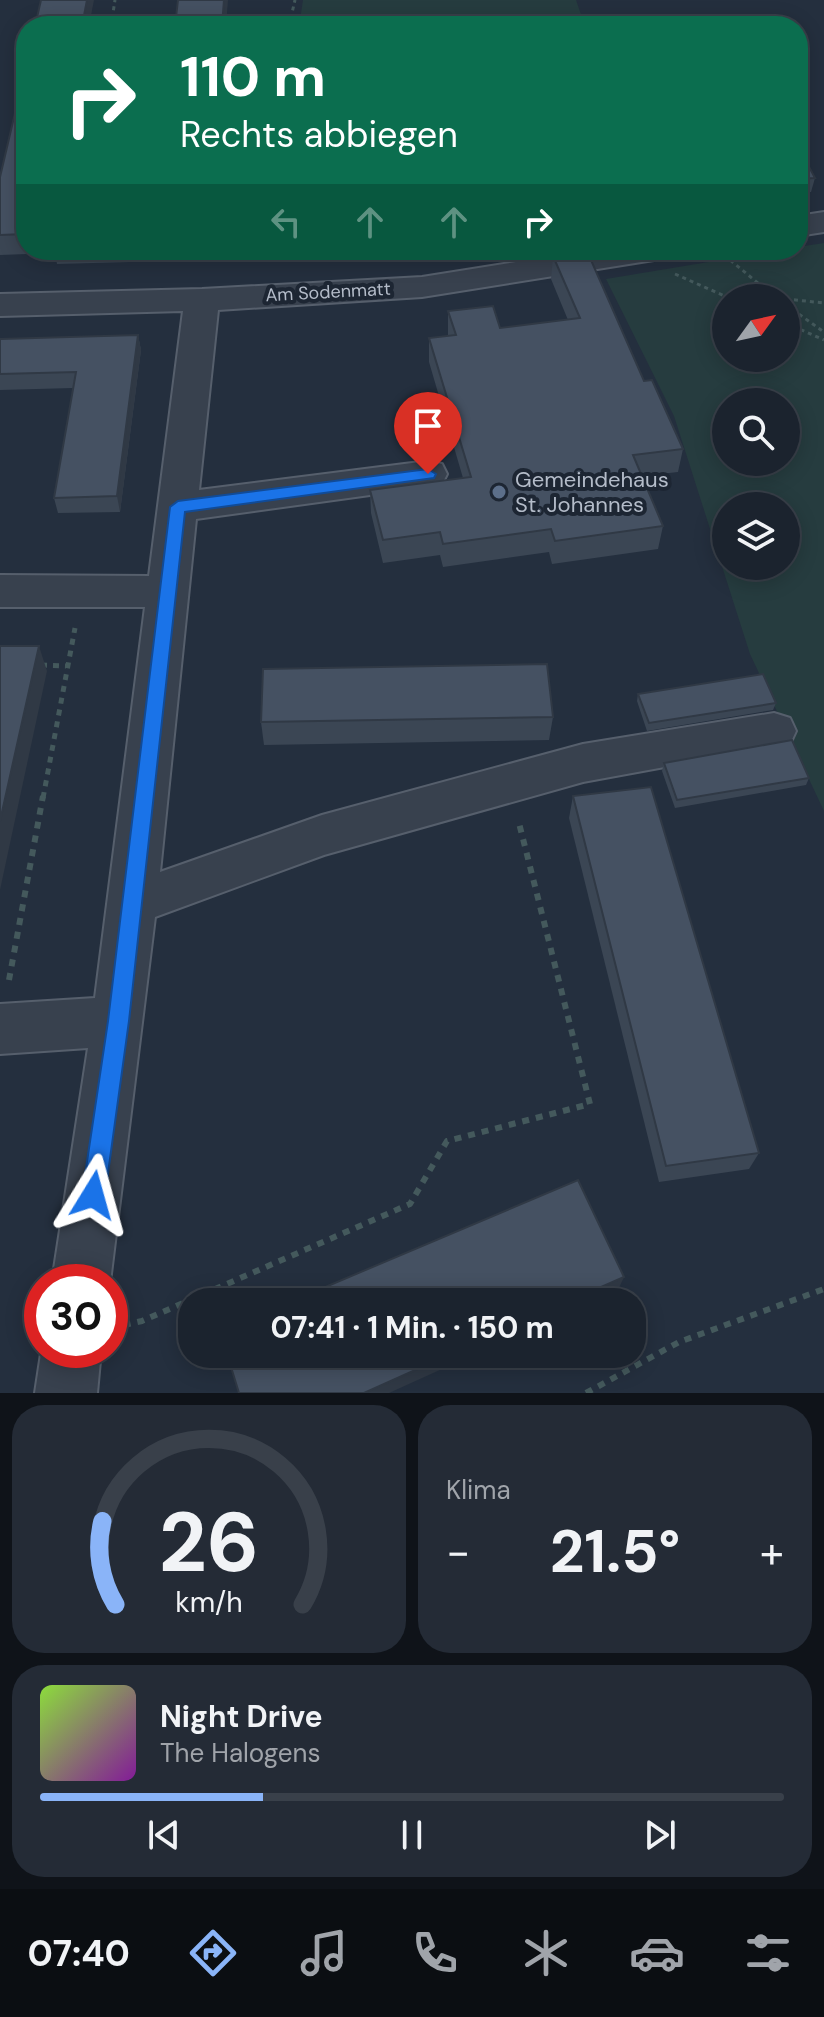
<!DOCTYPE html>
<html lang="de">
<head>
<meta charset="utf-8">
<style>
  body { margin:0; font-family:"DM Sans",sans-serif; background:#242b36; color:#f1f3f6; height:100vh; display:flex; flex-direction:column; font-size:30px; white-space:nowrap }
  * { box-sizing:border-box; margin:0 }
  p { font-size:26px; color:#a0a4aa }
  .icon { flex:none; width:44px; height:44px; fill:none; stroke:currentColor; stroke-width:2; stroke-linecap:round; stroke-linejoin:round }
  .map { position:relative; height:1393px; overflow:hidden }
  .panel { display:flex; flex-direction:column; gap:12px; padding:12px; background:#0f1319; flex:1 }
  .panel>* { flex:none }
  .banner { position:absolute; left:16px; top:16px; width:792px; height:244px; border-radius:32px; box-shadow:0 4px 20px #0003,0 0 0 2px #39404a; background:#0b6e4f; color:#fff; overflow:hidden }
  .needle { width:52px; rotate:57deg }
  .tools { position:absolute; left:712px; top:284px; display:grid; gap:16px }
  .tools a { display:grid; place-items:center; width:88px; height:88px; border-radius:50%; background:#1b232e; box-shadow:0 4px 20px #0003,0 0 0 2px #39404a; font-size:40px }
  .speed { position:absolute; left:24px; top:1264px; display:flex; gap:16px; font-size:40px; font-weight:700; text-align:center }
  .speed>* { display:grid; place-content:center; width:104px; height:104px; border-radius:50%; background:#1b232e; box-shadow:0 4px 20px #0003,0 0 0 2px #39404a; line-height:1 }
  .speed .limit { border:12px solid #d22; background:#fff; color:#111 }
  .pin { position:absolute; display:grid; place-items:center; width:68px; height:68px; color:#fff; margin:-82px -34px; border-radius:50% 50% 50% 0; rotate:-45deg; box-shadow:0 0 8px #0007 }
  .pin .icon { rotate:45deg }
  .me { position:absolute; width:88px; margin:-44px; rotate:8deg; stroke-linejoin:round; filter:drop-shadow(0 0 6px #0008) }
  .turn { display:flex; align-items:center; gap:28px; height:168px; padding:0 32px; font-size:36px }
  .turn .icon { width:104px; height:104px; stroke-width:2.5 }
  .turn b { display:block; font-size:56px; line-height:68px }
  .lanes { display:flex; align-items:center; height:76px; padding:0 32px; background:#0003; justify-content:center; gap:40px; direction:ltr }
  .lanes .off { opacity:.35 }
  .big { font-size:60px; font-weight:700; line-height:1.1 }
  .panel .card { flex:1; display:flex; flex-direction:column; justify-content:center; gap:12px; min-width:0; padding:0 28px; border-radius:32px; background:#242b36 }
  .panel .dial { align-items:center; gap:0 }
  .dial svg { height:208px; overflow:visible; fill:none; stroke:#39404a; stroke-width:7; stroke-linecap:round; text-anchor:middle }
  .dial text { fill:#f1f3f6; stroke:none }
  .song { display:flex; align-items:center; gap:24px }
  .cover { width:96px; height:96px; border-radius:12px; background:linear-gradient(135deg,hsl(90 70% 55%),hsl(290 70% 35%)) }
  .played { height:8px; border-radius:4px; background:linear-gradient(90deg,#8ab4f8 30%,#39404a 30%) }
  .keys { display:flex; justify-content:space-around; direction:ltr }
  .heat { display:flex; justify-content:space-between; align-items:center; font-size:44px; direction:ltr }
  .panel .tiles { flex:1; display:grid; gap:12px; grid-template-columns:1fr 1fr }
  .card:last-child { grid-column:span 2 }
  .trip { position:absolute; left:178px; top:1288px; width:468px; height:80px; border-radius:32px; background:#1b232e; box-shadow:0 4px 20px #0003,0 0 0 2px #39404a; font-weight:700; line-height:80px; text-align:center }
  .tab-bar { display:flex; height:128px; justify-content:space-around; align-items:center; background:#0b0e12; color:#a0a4aa }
  .tab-bar .icon { width:56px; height:56px }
  .tab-bar .selected { color:#8ab4f8 }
  .tab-bar b { font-size:36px; color:#f1f3f6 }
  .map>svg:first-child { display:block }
  .green { fill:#263c3f; fill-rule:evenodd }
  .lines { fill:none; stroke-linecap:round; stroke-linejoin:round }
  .minor-casing { stroke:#565f6c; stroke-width:4 }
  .path-far2 { stroke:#44595c; stroke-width:3; stroke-dasharray:4 4; stroke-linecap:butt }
  .path-far1 { stroke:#44595c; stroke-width:5; stroke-dasharray:6 6; stroke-linecap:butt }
  .path { stroke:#44595c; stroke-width:6; stroke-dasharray:7 7; stroke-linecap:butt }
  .minor { fill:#38414e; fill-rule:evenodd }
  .wall { fill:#3b4654 }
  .shaded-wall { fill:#303945 }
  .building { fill:#455162; stroke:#303945; stroke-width:2 }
  .route { fill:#1a73e8; stroke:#114b97; stroke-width:2 }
  .service-dot { fill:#5c6f8a; stroke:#1d2633; stroke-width:3 }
  .labels { text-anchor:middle; stroke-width:8; stroke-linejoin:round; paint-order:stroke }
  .far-street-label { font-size:18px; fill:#b4bcc9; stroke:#1d2633 }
  .poi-label { font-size:22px; fill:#b4bcc9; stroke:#1d2633; text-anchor:start }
</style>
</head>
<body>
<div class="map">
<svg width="824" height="1393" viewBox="0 0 824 1393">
  <rect width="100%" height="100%" fill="#242f3e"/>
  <g class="green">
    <polygon points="303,0 576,0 585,26 299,26"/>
    <path d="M824,243v568l-74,-157 -76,-238 -68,-137 175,-29h17v-3zM726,298h60v60h-60zM726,402h60v60h-60zM726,506h60v60h-60z"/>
  </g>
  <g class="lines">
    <g class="minor-casing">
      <g id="minor">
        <polygon points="824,212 824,232 798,236 798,216"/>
        <polygon points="591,250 670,250 666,257 654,260 422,297 218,310 199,490 428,461 442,464 447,474 442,484 428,487 196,519 160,872 322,815 583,744 774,713 790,718 796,731 790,744 583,782 324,855 155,917 110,1282 52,1282 88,1048 0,1054 0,1004 95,998 145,607 0,607 0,575 149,576 183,311 0,316 0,294 202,289 422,277"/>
        <polygon points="42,1347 42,1350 101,1350 97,1393 35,1393"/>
      </g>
    </g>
    <g class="path-far2">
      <polyline points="111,26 115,0"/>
      <polyline points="289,26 295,0"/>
      <polyline points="718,250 776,298"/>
      <polyline points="675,274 729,298"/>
      <polyline points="786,299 824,303"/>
      <polyline points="786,305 824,332"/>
      <polyline points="786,323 824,340"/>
    </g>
    <g class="path-far1">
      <polyline points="418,443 407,409 446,404"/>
      <polyline points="41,665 66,666"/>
      <polyline points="43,798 75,628"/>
    </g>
    <g class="path">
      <polyline points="9,980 43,796"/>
      <polyline points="110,1328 142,1321 410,1204 447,1141 590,1104 519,823"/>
      <polyline points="586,1393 679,1342 824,1289"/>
    </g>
    <use href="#minor" class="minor"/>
  </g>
  <g class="wall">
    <polygon points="26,66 26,250 333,250 332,258 205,257 204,260 57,264 55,253 0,255 0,177"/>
    <polygon points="798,146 815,178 811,192 798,193"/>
    <polygon points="553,256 644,381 683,449 678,472 642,476 663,526 658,549 552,564 549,552 443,567 440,555 383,563 371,513 370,490 463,478 429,362 429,338 448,336 448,311 500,328 568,320 551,279"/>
    <polygon points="138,335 141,350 120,512 58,513 54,498 73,388 0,390 0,339"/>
    <polygon points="638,694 776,703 773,710 647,731 637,701"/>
    <polygon points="553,717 549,740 264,745 261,722"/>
    <polygon points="664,763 809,778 806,785 675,808 662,771"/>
    <polygon points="573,796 759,1153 749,1169 659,1182 569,818"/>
  </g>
  <g class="shaded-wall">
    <polygon points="87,0 94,0 89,26 82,26"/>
    <polygon points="224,0 228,0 226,26 222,26"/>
    <polygon points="138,335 141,350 120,512 117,496"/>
    <polygon points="39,646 47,671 0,890 0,821"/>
    <polygon points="624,1277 618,1290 591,1302 567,1302"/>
    <polygon points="451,1354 475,1354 389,1393 364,1393"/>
  </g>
  <g class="building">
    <polygon points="41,0 87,0 82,26 35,26"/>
    <polygon points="178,0 224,0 222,26 175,26"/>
    <polygon points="26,66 26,234 0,235 0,177"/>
    <polygon points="798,146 815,178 798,179"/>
    <polygon points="587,251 644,381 652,380 683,449 633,455 663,526 555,541 551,529 443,544 440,532 383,540 370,490 471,477 429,338 456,335 448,311 493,306 500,328 580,318 553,256"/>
    <polygon points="138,335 117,496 54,498 76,372 0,374 0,339"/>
    <polygon points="0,646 39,646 0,821"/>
    <polygon points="547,664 553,717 261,722 263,669"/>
    <polygon points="763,674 776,703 649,723 638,694"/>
    <polygon points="792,740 809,778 677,800 664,763"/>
    <polygon points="651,787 759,1153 666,1166 573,796"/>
    <polygon points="578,1180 624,1277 567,1302 290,1302"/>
    <polygon points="227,1354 451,1354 364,1393 239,1393"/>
  </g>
  <polygon class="route" points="428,469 436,474 434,478 185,512 129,1021 105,1195 102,1203 93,1207 85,1203 82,1195 108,1021 170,507 178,501"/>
  <circle class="service-dot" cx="499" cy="492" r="8"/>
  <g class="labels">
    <g class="far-street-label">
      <text transform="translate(328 292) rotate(-3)" y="6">Am Sodenmatt</text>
    </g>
    <g class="poi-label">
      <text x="515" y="487">Gemeindehaus<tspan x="515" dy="25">St. Johannes</tspan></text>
    </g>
  </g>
</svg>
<div class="tools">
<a><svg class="needle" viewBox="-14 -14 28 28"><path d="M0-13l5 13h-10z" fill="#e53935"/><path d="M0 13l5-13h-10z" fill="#a0a4aa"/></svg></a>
<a><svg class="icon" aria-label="search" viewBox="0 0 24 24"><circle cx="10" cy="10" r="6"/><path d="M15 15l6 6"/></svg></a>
<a><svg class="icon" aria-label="layers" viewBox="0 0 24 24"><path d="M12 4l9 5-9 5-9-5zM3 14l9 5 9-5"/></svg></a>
</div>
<div class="speed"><div class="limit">30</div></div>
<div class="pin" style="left:428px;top:474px;background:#d93025"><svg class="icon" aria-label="arrive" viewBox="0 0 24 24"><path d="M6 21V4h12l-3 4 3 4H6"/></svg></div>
<svg class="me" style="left:93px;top:1195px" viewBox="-20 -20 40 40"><path d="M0-17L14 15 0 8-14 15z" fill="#1a73e8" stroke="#fff" stroke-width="4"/></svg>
<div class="trip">07:41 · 1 Min. · 150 m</div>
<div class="banner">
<div class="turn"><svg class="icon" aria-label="right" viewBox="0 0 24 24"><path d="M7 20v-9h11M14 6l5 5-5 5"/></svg><div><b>110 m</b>Rechts abbiegen</div></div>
<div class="lanes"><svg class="icon off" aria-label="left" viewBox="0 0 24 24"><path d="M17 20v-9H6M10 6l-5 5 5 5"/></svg><svg class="icon off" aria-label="ahead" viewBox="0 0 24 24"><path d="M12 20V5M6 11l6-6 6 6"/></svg><svg class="icon off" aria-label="ahead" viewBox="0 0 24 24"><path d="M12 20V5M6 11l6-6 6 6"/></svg><svg class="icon" aria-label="right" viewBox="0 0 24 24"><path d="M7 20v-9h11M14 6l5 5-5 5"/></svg></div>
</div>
</div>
<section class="panel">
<div class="tiles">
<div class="card dial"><svg viewBox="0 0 100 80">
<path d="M14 69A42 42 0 1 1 86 69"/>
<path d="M14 69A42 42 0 0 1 9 37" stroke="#8ab4f8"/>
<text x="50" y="56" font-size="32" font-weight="700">26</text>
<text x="50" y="72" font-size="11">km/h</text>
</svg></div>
<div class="card"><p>Klima</p>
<div class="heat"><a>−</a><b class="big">21.5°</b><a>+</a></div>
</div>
<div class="card">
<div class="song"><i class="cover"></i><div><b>Night Drive</b><p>The Halogens</p></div></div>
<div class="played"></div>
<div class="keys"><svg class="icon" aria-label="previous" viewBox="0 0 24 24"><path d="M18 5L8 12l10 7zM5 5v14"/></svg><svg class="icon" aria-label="pause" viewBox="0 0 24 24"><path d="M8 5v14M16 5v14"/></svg><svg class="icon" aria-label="next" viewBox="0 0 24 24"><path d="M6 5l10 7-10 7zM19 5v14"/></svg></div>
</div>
</div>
</section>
<nav class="tab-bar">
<b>07:40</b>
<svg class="icon selected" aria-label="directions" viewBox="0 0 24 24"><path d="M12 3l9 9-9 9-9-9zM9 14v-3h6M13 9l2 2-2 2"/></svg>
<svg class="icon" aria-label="music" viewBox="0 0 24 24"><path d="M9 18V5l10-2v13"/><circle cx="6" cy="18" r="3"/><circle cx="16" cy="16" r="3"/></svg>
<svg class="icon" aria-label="phone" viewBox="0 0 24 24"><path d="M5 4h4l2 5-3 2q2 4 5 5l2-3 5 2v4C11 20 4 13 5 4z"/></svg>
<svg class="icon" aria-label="climate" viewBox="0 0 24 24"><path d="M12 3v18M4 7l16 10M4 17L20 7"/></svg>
<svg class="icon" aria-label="car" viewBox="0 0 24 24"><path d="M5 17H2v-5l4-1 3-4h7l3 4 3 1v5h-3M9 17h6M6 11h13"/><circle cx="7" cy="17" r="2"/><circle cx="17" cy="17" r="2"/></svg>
<svg class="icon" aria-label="filters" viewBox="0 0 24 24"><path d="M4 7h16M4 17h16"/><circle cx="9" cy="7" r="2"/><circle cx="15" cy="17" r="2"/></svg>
</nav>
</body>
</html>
